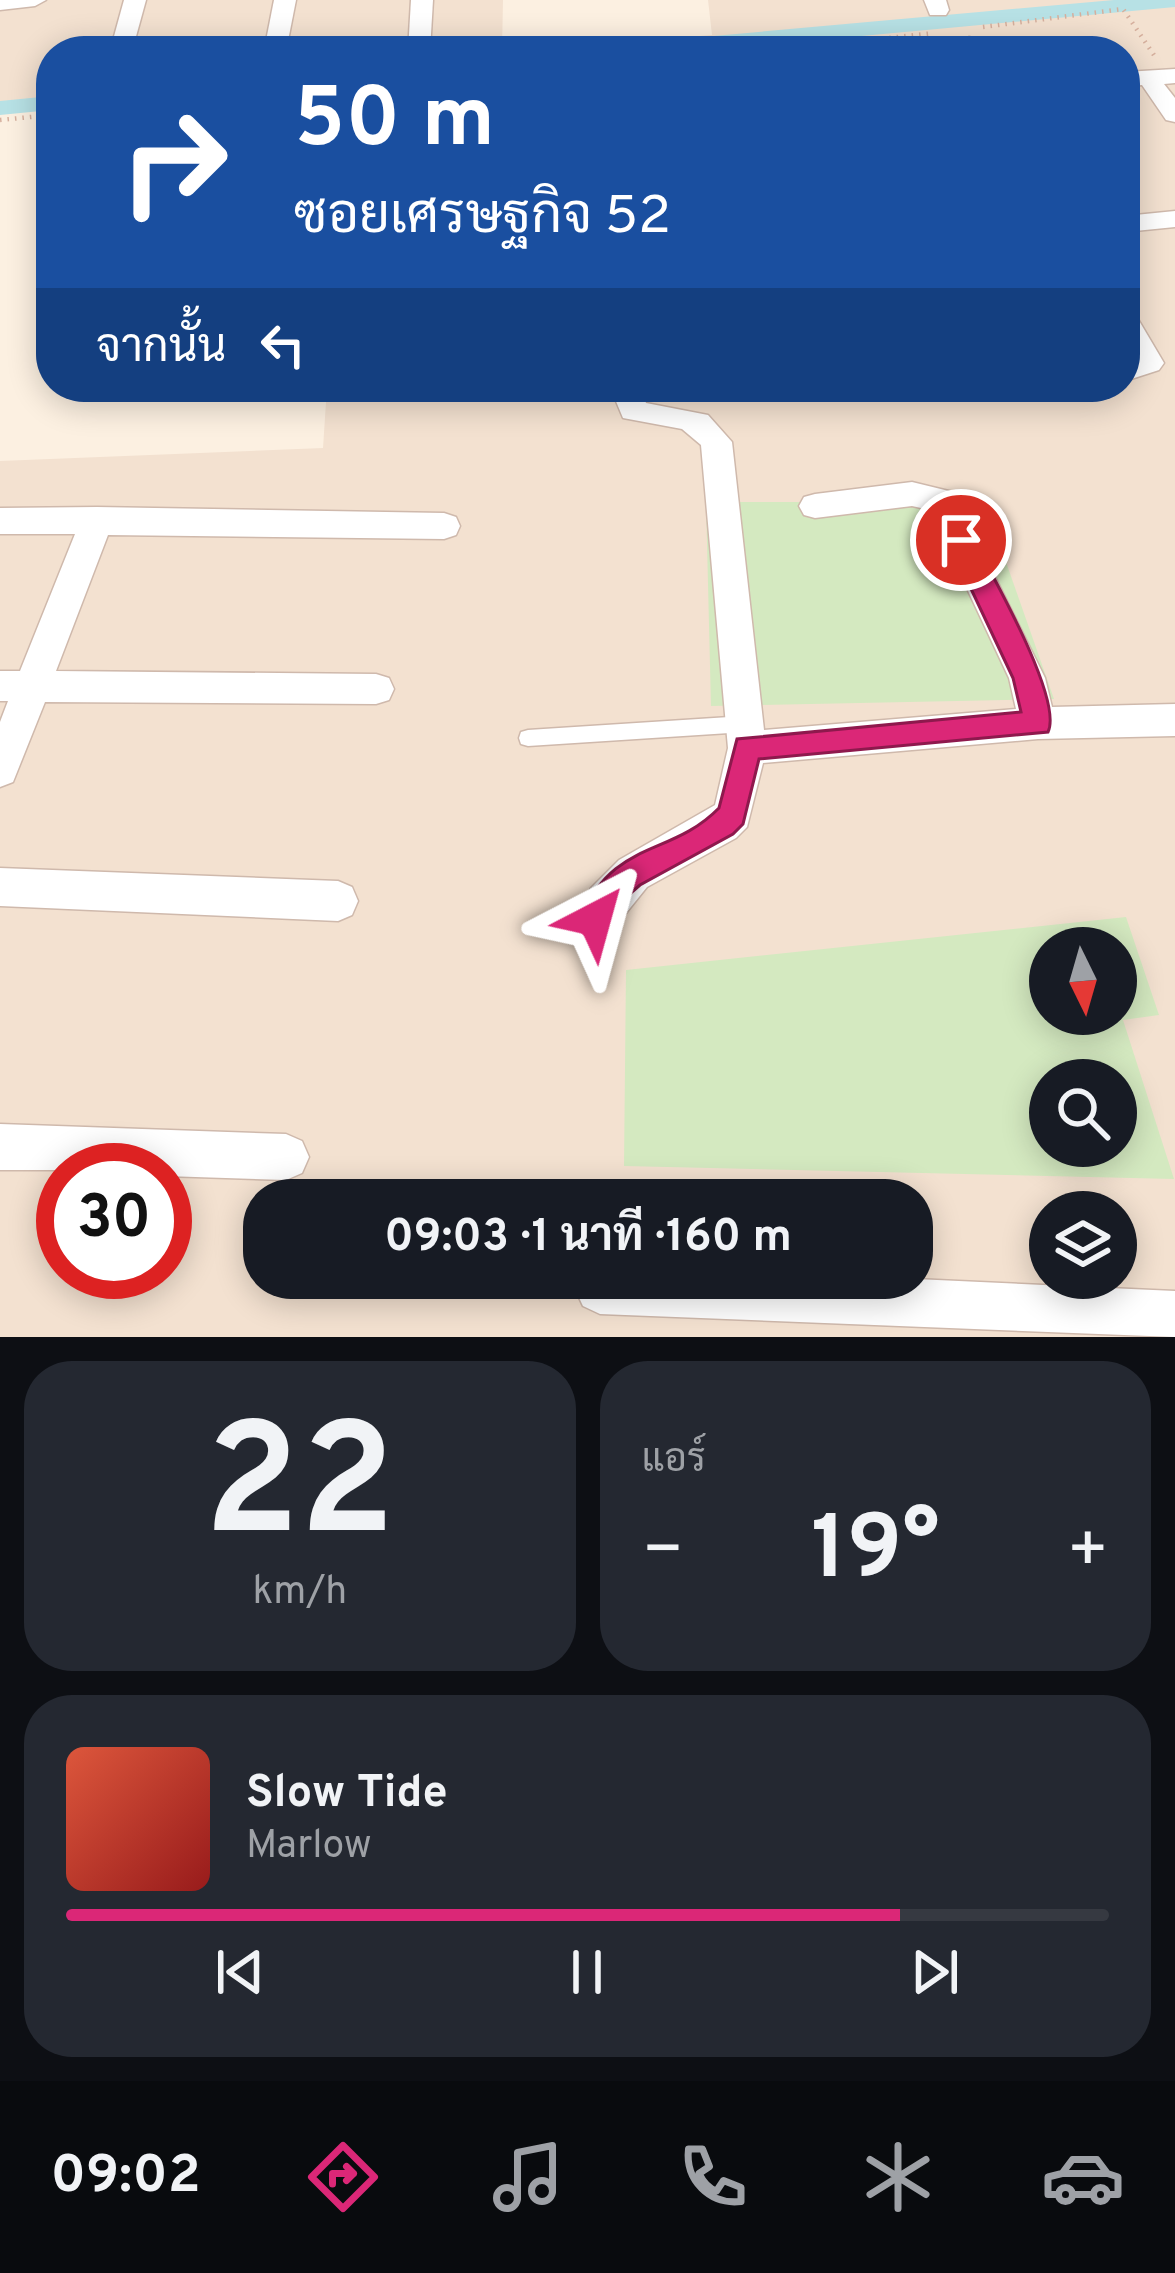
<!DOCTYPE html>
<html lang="th">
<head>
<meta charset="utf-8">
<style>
  body { margin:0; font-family:Overpass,Sarabun,sans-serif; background:#242831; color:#f1f3f6; height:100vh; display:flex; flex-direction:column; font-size:45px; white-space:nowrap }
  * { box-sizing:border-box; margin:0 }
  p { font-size:39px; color:#9ea1a6 }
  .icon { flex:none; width:66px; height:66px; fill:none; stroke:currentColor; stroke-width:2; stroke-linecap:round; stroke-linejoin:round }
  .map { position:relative; height:1337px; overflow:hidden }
  .drawer { display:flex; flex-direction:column; gap:24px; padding:24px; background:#0d0f14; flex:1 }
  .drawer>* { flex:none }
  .guide { position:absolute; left:36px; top:36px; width:1104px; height:366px; border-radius:48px; box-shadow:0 6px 30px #0003; background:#1a4fa0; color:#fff; overflow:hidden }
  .needle { width:78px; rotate:175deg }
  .buttons { position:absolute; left:1029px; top:927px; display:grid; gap:24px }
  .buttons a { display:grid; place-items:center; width:108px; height:108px; border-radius:50%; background:#171b24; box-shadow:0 6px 30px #0003; font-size:60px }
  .speed { position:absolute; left:36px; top:1143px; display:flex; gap:24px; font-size:60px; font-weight:700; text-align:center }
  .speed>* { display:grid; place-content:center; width:156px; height:156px; border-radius:50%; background:#171b24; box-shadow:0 6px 30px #0003; line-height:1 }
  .speed .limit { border:18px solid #d22; background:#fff; color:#111 }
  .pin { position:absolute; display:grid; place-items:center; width:102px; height:102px; color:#fff; margin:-51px; border:6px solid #fff; border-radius:50%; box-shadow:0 3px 12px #0007 }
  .me { position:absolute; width:132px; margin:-66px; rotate:39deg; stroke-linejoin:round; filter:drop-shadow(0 0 9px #0008) }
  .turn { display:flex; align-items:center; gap:42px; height:252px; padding:0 60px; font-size:54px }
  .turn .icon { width:156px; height:156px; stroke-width:2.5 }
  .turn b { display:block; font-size:84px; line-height:102px }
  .then { display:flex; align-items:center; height:114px; padding:0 60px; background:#0003; gap:24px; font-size:45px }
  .big { font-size:90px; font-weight:700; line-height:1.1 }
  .drawer .widget { flex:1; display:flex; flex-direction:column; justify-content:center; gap:18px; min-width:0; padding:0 42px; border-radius:48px; background:#242831 }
  .drawer .dial { align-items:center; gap:0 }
  .dial b { font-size:156px; line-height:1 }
  .song { display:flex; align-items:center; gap:36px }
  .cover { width:144px; height:144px; border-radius:18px; background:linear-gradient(135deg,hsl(10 70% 55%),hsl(0 70% 35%)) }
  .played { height:12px; border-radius:6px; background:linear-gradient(90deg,#db2777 80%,#363941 80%) }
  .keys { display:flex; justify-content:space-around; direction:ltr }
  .heat { display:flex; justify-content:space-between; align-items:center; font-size:66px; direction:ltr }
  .drawer .tiles { flex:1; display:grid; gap:24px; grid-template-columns:1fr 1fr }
  .widget:last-child { grid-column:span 2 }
  .trip { position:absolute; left:243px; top:1179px; width:690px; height:120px; border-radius:48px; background:#171b24; box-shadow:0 6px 30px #0003; font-weight:700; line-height:120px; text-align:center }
  .tab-bar { display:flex; height:192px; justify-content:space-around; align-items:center; background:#090b0e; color:#9ea1a6 }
  .tab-bar .icon { width:84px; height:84px }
  .tab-bar .current { color:#db2777 }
  .tab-bar b { font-size:54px; color:#f1f3f6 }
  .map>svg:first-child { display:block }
  .residential { fill:#f3e1d0; fill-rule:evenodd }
  .green { fill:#d4e9c0; fill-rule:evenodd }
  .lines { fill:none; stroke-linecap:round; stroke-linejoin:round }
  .canal { fill:#b7e1e5; fill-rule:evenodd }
  .lane-casing { stroke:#cfb9ac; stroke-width:3 }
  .street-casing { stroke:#cfb9ac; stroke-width:3 }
  .path { stroke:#d5af9d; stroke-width:4.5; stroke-dasharray:1.5 6; stroke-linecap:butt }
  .lane { fill:#fff; fill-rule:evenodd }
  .street { fill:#fff; fill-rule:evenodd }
  .route { fill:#db2777; stroke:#8e194d; stroke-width:3 }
</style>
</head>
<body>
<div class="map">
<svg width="1175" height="1337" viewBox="0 0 1175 1337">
  <rect width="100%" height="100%" fill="#fcf0e1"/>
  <g class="residential">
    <polygon points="0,0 503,0 502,51 51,51 51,99 0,104"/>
    <path d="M708,0h467v1337h-1175v-876l323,-13 4,-61h798v-336h-613l200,-16zM1050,948h66v66h-66zM1050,1080h66v66h-66zM63,1170h102v102h-102zM264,1200h648v78h-648zM1050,1212h66v66h-66z"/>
  </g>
  <g class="green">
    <polygon points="706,502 985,502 1054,699 711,706"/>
    <path d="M1126,917l33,98 -36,5 51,159 -550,-13 2,-196zM1050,948h66v66h-66zM1050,1080h66v66h-66z"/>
  </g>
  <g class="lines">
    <g class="canal">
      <polygon points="1114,0 1175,0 1175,7 699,51 613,51 624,44"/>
      <polygon points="51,96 51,110 0,115 0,101"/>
    </g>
    <g class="lane-casing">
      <polygon id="lane" points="745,716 752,718 754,724 752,730 745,732 528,746 521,744 519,738 521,732 528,730"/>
    </g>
    <g class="street-casing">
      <g id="street">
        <polygon points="0,0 46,0 35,6 0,10"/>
        <polygon points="124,0 146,0 132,51 110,51"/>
        <polygon points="274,0 296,0 286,51 264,51"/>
        <polygon points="411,0 433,0 430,51 408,51"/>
        <polygon points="924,0 946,0 949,10 946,15 930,15"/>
        <polygon points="969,37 977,39 983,51 961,51 958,44"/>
        <polygon points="1175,69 1175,83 1164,84 1175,98 1175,122 1166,120 1142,85 1125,86 1125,72"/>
        <polygon points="1175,211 1175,227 1125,232 1125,216"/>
        <polygon points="1125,312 1135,314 1164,363 1159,370 1125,381 1125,360 1132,358 1125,346"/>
        <polygon points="610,387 640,387 646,403 708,415 732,442 764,730 1016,709 1009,678 930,510 912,506 815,518 804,515 799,506 804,497 815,494 912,482 953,492 1045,678 1052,707 1175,704 1175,736 1038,739 763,763 747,827 736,838 647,887 610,933 595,939 580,933 574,919 591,888 619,860 715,805 728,748 701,445 682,429 623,418"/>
        <polygon points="97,507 444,513 456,517 460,526 456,535 444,539 108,535 56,671 376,674 389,678 394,689 389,700 376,704 45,702 13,782 0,787 0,722 8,701 0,701 0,671 20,671 75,534 0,534 0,508"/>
        <polygon points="0,868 338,881 352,887 358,901 352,915 338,921 0,906"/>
        <polygon points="0,1124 286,1134 302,1141 309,1157 302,1173 286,1180 165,1176 165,1170 0,1170"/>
        <polygon points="580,1278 894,1278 1175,1291 1175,1337 600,1314 583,1306 575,1289"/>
      </g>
    </g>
    <g class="path">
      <polyline points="983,27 1123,9 1154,55"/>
      <polyline points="770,51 934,33"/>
      <polyline points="0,120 51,115"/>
    </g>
    <use href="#lane" class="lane"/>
    <use href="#street" class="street"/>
  </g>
  <path class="route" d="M961,531l9,2c18,35 94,166 78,199l-289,27 -16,65 -10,10 -93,51 -23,20 -11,24 -11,5 -11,-5 -4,-10c34,-81 90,-61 139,-111l18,-69 284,-27 -8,-34 -65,-138z"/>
</svg>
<div class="buttons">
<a><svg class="needle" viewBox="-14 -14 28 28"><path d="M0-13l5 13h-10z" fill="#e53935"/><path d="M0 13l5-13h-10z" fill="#9ea1a6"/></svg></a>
<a><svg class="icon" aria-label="search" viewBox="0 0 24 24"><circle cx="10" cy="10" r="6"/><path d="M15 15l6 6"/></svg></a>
<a><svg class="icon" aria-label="layers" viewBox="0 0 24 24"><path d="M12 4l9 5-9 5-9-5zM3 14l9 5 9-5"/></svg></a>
</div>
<div class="speed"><div class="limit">30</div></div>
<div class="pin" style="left:961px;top:540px;background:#d93025"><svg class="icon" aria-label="arrive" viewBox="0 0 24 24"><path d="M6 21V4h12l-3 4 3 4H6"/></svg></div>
<svg class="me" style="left:595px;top:919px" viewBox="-20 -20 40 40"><path d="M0-17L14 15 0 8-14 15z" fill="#db2777" stroke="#fff" stroke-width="4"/></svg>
<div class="trip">09:03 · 1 นาที · 160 m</div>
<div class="guide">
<div class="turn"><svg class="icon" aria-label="right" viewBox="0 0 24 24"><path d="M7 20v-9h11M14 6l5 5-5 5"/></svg><div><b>50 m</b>ซอยเศรษฐกิจ 52</div></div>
<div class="then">จากนั้น<svg class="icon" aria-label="left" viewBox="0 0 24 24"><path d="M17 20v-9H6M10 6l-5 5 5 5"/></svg></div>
</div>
</div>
<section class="drawer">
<div class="tiles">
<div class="widget dial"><b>22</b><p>km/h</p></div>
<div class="widget"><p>แอร์</p>
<div class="heat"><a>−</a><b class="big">19°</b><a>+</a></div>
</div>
<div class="widget">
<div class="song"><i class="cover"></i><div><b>Slow Tide</b><p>Marlow</p></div></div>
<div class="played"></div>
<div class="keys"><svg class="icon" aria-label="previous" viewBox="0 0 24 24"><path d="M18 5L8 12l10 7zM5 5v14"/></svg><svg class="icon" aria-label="pause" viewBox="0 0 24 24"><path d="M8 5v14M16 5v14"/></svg><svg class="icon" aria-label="next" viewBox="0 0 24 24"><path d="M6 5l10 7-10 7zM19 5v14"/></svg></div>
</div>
</div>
</section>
<nav class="tab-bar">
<b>09:02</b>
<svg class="icon current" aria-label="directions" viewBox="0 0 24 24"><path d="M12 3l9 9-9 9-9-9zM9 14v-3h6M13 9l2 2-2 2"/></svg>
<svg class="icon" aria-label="music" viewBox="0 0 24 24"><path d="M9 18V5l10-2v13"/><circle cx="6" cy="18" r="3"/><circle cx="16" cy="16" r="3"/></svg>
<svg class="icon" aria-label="phone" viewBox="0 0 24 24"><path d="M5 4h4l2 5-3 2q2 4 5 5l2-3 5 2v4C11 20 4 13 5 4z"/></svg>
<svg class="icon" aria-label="climate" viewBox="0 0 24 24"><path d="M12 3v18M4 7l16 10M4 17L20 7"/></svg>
<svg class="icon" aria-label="car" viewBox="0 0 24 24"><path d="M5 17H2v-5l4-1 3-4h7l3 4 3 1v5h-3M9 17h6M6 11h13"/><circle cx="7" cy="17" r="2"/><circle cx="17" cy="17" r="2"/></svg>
</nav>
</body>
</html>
